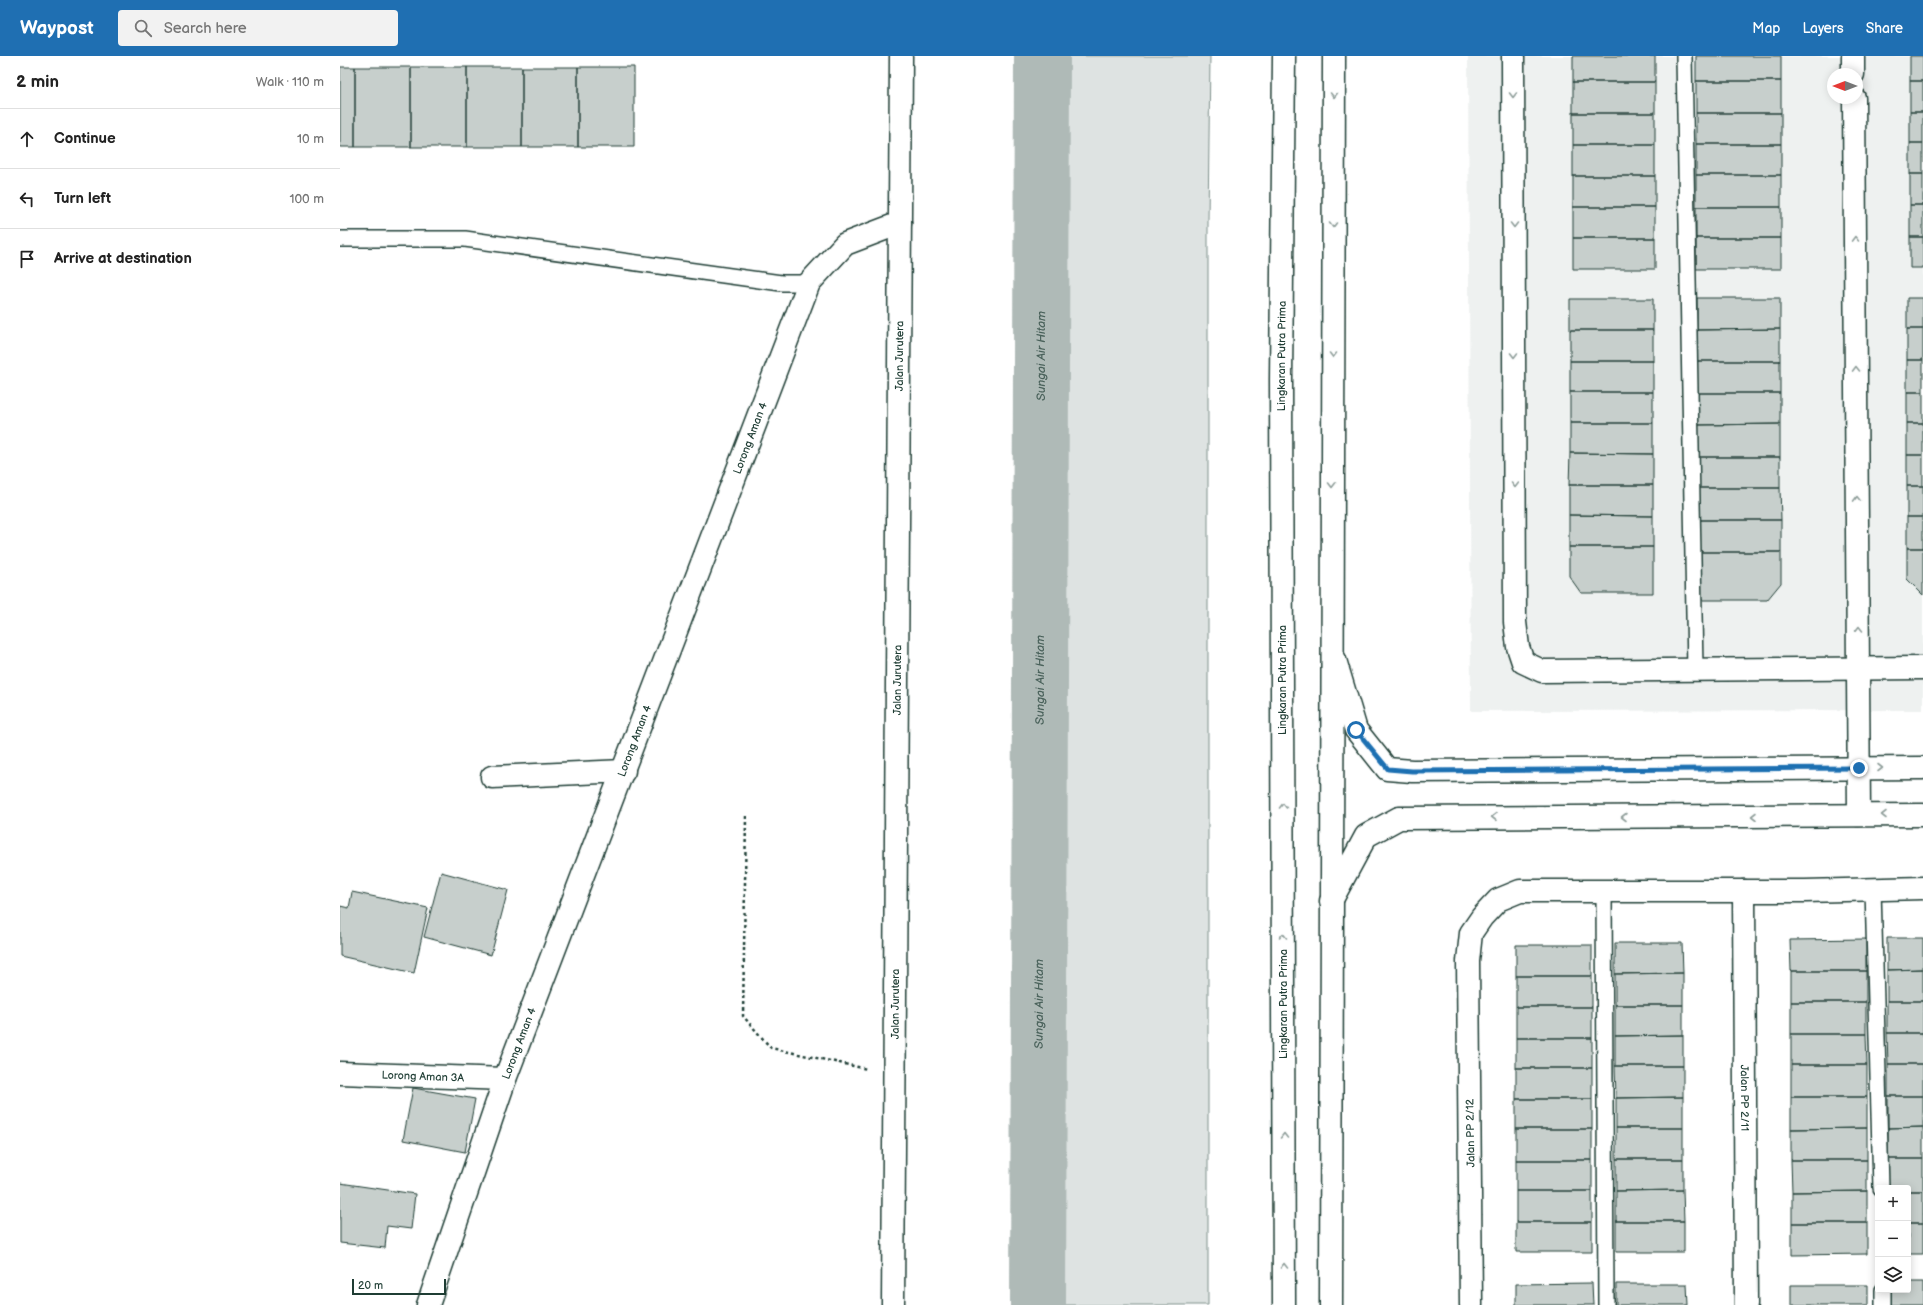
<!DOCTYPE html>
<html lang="en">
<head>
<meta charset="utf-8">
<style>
	body { margin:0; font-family:"Balsamiq Sans",sans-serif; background:#f2f2f2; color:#222 }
	.controls { position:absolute; right:12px; bottom:12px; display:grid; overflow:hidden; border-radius:4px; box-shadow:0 2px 10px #0003 }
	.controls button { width:36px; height:36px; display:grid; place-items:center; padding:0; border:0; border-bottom:1px solid #e0e0e0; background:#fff; color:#222; font:20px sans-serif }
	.compass { position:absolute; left:1487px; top:12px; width:36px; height:36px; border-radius:50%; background:#fff; box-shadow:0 2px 10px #0003; rotate:270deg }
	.scale { position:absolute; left:12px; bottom:10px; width:94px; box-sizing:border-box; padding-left:4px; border:2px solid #1f3d34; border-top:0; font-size:11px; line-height:14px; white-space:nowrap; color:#1f3d34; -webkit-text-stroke:3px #fff; paint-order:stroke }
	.stop { position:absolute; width:12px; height:12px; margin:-9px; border:3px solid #1f6fb2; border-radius:50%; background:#fff }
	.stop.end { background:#1f6fb2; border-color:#fff; box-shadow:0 1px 4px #0008 }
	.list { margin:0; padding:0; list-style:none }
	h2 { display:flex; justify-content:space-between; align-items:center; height:52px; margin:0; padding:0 16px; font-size:17px }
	h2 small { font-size:13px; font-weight:400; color:#767676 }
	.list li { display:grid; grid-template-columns:26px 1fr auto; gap:12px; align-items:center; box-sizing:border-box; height:60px; padding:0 16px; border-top:1px solid #e0e0e0 }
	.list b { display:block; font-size:15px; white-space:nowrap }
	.list em { font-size:13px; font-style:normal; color:#767676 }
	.icon { flex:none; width:22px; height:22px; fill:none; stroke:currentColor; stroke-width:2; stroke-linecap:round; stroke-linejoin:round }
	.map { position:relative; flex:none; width:1583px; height:1249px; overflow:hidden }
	header { display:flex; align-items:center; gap:24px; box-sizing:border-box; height:56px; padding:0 20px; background:#1f6fb2; color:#fff }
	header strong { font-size:19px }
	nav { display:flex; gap:22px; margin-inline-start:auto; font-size:14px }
	.search { width:280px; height:36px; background:#f2f2f2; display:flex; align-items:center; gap:10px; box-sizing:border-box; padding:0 14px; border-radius:4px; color:#767676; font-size:15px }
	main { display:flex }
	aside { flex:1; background:#fff }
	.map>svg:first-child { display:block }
	.built { fill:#eef1f0; fill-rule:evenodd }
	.green { fill:#dee3e2; stroke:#7e908b }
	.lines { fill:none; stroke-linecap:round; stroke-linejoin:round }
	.river { stroke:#afbab7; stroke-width:56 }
	.building { fill:#c7cfcc; stroke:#1f3d34 }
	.lane-casing { stroke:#1f3d34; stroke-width:18 }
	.street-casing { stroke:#1f3d34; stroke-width:25 }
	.secondary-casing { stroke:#1f3d34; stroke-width:25 }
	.path { stroke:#1f3d34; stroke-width:2.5; stroke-dasharray:3 3; stroke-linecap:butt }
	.lane { stroke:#fff; stroke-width:15 }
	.street { stroke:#fff; stroke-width:22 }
	.secondary { stroke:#fff; stroke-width:22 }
	.oneway { stroke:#8f9e9a }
	.route { stroke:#1f6fb2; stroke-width:5 }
	.labels { text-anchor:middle; stroke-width:3.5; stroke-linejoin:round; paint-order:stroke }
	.street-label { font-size:11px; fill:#1f3d34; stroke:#fff }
	.water-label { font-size:12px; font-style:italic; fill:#4a625b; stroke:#fff }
</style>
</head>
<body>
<header>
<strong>Waypost</strong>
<div class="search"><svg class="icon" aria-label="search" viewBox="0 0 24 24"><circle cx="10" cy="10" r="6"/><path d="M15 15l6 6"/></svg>Search here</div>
<nav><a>Map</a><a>Layers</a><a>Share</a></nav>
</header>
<main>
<aside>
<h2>2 min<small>Walk · 110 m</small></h2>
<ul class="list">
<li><svg class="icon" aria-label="ahead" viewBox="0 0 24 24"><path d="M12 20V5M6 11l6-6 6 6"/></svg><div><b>Continue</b></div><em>10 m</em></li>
<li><svg class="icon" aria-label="left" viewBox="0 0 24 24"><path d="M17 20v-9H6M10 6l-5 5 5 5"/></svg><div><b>Turn left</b></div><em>100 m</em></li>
<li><svg class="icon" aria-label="arrive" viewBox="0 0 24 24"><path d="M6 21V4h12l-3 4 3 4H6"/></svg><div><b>Arrive at destination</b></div></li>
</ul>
</aside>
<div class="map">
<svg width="1583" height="1249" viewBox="0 0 1583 1249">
	<rect width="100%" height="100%" fill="#fff"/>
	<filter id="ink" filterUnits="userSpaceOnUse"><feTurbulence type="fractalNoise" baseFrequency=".025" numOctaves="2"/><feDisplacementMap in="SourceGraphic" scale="8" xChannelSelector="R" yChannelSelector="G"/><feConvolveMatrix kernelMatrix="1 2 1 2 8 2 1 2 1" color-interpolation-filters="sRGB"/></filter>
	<g filter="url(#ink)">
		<path class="built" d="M1128,0H1583V654L1131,655ZM1493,18H1517V42H1493Z"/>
		<path class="green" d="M681,0H870L868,165V1249H679V164Z"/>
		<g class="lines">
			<path class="river" id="s1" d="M698,1249L702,0"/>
		</g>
		<path class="building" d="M1233,0H1315V26H1233Z
			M1356,0H1441V25H1356Z
			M1570,0H1583V25H1570Z
			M0,11H15V91H0Z
			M15,11H71V91H15Z
			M71,11H127V91H71Z
			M127,11H182V91H127Z
			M182,11H238V91H182Z
			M238,11H294V91H238Z
			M1356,25H1441V57H1356Z
			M1570,25H1583V56H1570Z
			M1233,26H1315V57H1233Z
			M1570,56H1583V87H1570Z
			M1233,57H1315V89H1233Z
			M1356,57H1441V88H1356Z
			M1570,87H1583V118H1570Z
			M1356,88H1441V119H1356Z
			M1233,89H1315V120H1233Z
			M1570,118H1583V149H1570Z
			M1356,119H1441V151H1356Z
			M1233,120H1315V151H1233Z
			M1570,149H1583V181H1570Z
			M1233,151H1315V182H1233Z
			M1356,151H1441V182H1356Z
			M1570,181H1583V212H1570Z
			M1233,182H1315V213H1233Z
			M1356,182H1441V213H1356Z
			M1357,242H1440V273L1357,274Z
			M1567,242H1583V273H1567Z
			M1230,243H1313V274H1230Z
			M1440,273V305H1357V274Z
			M1567,273H1583V304H1567Z
			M1230,274H1313V305H1230Z
			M1567,304H1583V336H1567Z
			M1230,305H1313V336H1230Z
			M1357,305H1440V337H1357Z
			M1230,336H1313V367H1230Z
			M1567,336H1583V367H1567Z
			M1357,337H1440V368L1357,369Z
			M1230,367H1313V398L1230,397Z
			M1567,367H1583V399H1567Z
			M1440,368V401H1357V369Z
			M1230,397L1313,398V429H1229Z
			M1567,399H1583V430H1567Z
			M1357,401H1440V432H1357Z
			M1229,429H1313V460L1229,459Z
			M1567,430H1583V461H1567Z
			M1357,432H1440L1441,464H1357Z
			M1229,459L1313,460V491H1229Z
			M1567,461H1583V492H1567Z
			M1357,464H1441V496H1357Z
			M1229,491H1313V537H1241L1229,520Z
			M1567,492H1583V539L1567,523Z
			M1357,496H1441V527L1427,544H1357Z
			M101,816L168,834L151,899L84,881Z
			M12,836L88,852L74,917L0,900V850L9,852Z
			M1547,882H1583V913L1547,914Z
			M1526,883V915H1451L1450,884Z
			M1275,887H1342L1343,917L1275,918Z
			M1176,889H1252V920H1176Z
			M1583,913V945H1547V914Z
			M1451,915H1526V946H1451Z
			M1343,917V949H1275V918Z
			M1176,920H1252V951H1176Z
			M1547,945H1583V977H1547Z
			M1451,946H1526V978H1451Z
			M1275,949H1343V979L1275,980Z
			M1176,951H1252V982H1176Z
			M1547,977H1583V1008H1548Z
			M1451,978H1526L1527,1009H1451Z
			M1343,979V1010H1275V980Z
			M1176,982H1252V1012H1176Z
			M1548,1008H1583V1040H1548Z
			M1451,1009H1527V1041H1451Z
			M1275,1010H1343V1041L1276,1042Z
			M1176,1012H1252V1043H1176Z
			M73,1032L135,1043L125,1096L63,1084Z
			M1548,1040H1583V1071L1548,1072Z
			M1343,1041V1072H1276V1042Z
			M1451,1041H1527V1072L1451,1073Z
			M1176,1043H1252V1073H1176Z
			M1583,1071V1103H1548V1072Z
			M1276,1072H1343V1103H1276Z
			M1527,1072V1104H1451V1073Z
			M1176,1073H1252V1104H1176Z
			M1276,1103H1343V1134L1276,1135Z
			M1548,1103H1583V1135H1568V1132H1548Z
			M1176,1104H1252V1135H1176Z
			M1451,1104H1527V1135L1452,1136Z
			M0,1127L75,1138L71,1173L47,1170L45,1192L0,1187Z
			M1343,1134L1344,1165H1276V1135Z
			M1176,1135H1252V1166H1176Z
			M1527,1135V1167H1452V1136Z
			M1568,1135H1583V1167H1568Z
			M1276,1165H1344V1196H1276Z
			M1176,1166H1252V1196H1176Z
			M1452,1167H1527V1198L1452,1199Z
			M1568,1167H1583V1198H1568Z
			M1568,1226H1583V1249H1548V1234H1568Z
			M1252,1227L1253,1249H1176V1228Z
			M1276,1228H1347L1348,1249H1276Z
			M1451,1229H1528V1249H1451Z"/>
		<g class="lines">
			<defs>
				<path id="lane" d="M1344,0L1355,613
					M0,183H125L441,227H469
					M1533,833L1541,1132
					M1264,835L1266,1249
					M1543,1234V1249"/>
				<g id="street">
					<path d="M1173,0L1175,566L1178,591L1183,606L1202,615L1583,612"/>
					<path d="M1513,0V18"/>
					<path d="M1514,42L1519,759"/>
					<path d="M995,604L1016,674L1047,713L1072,715L1583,712"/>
					<path d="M152,721L284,715"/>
					<path id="s2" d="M1404,835L1406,1249"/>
					<path d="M991,845L1026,780L1059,762L1583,759"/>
					<path id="s3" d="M0,1017L165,1023"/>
					<path id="s4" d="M88,1249L165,1023L469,227L505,188L560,167"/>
					<path id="s5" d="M553,1249L561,0"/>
					<path d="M1131,1249L1128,905L1131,877L1142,861L1158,844L1180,835H1465L1583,832"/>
				</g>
				<g id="secondary">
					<path id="s6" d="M944,1249L941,324L944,0"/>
					<path d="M991,1249L994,0"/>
				</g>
			</defs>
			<use href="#lane" class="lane-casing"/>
			<use href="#street" class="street-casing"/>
			<use href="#secondary" class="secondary-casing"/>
			<path class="path" d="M406,760L403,960L431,992L527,1013"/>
			<use href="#lane" class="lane"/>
			<use href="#street" class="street"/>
			<use href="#secondary" class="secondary"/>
		</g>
		<defs><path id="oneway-chevron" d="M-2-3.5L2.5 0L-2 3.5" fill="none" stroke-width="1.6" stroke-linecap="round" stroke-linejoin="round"/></defs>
		<g class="oneway">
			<use href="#oneway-chevron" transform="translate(994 39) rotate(90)"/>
			<use href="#oneway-chevron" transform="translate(1173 39) rotate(90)"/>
			<use href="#oneway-chevron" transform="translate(993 169) rotate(90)"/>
			<use href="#oneway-chevron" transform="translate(1174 169) rotate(90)"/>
			<use href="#oneway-chevron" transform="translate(1515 183) rotate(-91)"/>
			<use href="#oneway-chevron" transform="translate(993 299) rotate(90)"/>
			<use href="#oneway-chevron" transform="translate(1174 299) rotate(90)"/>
			<use href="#oneway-chevron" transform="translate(1516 313) rotate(-91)"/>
			<use href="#oneway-chevron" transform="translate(992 429) rotate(90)"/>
			<use href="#oneway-chevron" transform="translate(1175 429) rotate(90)"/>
			<use href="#oneway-chevron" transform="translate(1517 443) rotate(-91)"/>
			<use href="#oneway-chevron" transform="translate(1519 573) rotate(-91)"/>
			<use href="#oneway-chevron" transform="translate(1540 712)"/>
			<use href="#oneway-chevron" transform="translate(943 750) rotate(-90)"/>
			<use href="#oneway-chevron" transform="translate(1544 759) rotate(180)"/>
			<use href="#oneway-chevron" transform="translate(1414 760) rotate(180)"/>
			<use href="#oneway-chevron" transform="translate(1154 761) rotate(180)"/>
			<use href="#oneway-chevron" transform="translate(1284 761) rotate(180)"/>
			<use href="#oneway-chevron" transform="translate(943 880) rotate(-90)"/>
			<use href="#oneway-chevron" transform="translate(944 1080) rotate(-90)"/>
			<use href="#oneway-chevron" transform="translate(944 1210) rotate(-90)"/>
		</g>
	</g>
	<g class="lines" filter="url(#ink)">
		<path class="route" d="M1016,674L1048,713L1072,715L1519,712"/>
	</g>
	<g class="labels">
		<g class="street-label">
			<text dy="4" stroke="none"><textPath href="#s6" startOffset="949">Lingkaran Putra Prima</textPath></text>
			<text dy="4" stroke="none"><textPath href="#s5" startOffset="949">Jalan Jurutera</textPath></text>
			<text dy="4" stroke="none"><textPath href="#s4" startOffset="925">Lorong Aman 4</textPath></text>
			<text dy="4" stroke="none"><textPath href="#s5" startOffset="625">Jalan Jurutera</textPath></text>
			<text transform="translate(942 624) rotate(-90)" y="4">Lingkaran Putra Prima</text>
			<text dy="4" stroke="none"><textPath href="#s4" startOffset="601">Lorong Aman 4</textPath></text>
			<text dy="4" stroke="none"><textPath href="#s5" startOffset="301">Jalan Jurutera</textPath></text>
			<text transform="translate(943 948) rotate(-90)" y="4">Lingkaran Putra Prima</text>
			<text dy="4" stroke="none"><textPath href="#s4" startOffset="277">Lorong Aman 4</textPath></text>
			<text dy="4" stroke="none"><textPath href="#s3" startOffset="83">Lorong Aman 3A</textPath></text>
			<text dy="4" stroke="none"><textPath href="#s2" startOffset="207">Jalan PP 2/11</textPath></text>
			<text transform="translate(1130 1077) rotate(-91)" y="4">Jalan PP 2/12</text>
		</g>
		<g class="water-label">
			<text dy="4" stroke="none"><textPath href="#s1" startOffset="949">Sungai Air Hitam</textPath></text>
			<text dy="4" stroke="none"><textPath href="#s1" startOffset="625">Sungai Air Hitam</textPath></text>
			<text dy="4" stroke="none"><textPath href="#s1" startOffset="301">Sungai Air Hitam</textPath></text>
		</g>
	</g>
</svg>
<div class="controls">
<button>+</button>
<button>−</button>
<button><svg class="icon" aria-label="layers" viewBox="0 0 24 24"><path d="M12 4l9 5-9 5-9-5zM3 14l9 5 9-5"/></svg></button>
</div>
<svg class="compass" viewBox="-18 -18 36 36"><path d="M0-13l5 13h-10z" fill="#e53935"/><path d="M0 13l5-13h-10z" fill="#767676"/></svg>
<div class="scale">20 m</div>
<div class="stop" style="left:1016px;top:674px"></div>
<div class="stop end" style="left:1519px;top:712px"></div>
</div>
</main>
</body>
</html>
